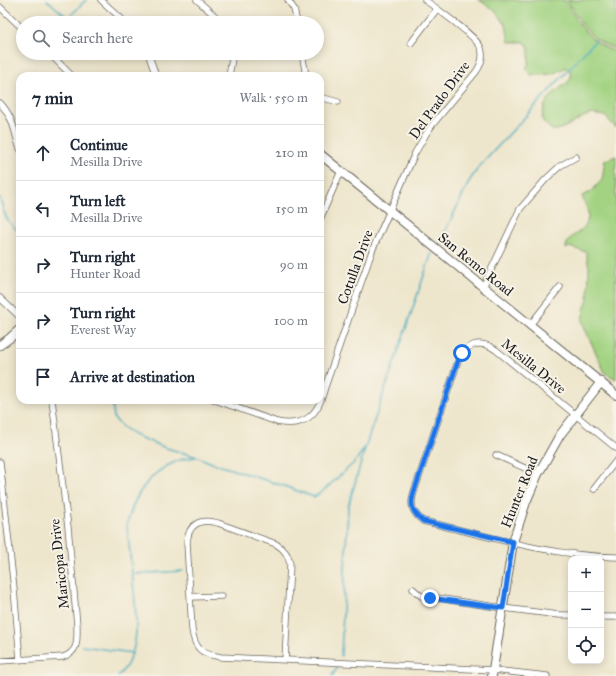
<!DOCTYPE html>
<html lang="en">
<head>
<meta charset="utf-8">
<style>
	body { margin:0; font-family:"IM FELL Great Primer",serif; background:#f2f2f3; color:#1f2937 }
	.controls { position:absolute; right:12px; bottom:12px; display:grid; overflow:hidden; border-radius:8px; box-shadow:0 2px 10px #0003 }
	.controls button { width:36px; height:36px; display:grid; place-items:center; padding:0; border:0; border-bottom:1px solid #e0e1e3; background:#fff; color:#1f2937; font:20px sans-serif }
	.stop { position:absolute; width:12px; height:12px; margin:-9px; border:3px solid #1a73e8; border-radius:50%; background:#fff }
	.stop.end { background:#1a73e8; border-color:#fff; box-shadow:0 1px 4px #0008 }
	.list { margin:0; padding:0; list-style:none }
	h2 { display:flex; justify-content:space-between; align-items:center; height:52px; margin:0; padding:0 16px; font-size:17px }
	h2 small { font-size:13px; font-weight:400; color:#747a83 }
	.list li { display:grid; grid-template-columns:26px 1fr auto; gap:12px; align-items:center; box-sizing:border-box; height:56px; padding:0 16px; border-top:1px solid #e0e1e3 }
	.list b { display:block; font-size:15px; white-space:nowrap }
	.list p { margin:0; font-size:13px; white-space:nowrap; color:#747a83 }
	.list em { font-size:13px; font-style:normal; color:#747a83 }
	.icon { flex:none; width:22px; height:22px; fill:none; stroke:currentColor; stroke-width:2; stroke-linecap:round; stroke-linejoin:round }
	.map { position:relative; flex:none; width:616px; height:676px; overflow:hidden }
	.search { position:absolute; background:#fff; box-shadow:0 2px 10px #0003; left:16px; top:16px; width:308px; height:44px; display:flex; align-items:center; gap:10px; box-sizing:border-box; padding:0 14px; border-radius:22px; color:#747a83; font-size:15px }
	.panel { position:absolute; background:#fff; box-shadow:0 2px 10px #0003; left:16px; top:72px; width:308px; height:332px; border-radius:12px }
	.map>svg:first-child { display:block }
	.green { fill:#a3d382; stroke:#60784f }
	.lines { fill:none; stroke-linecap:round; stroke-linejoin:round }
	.stream { stroke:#3faabf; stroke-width:1.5 }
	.street-casing { stroke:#66635a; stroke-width:7 }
	.secondary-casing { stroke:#66635a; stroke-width:10 }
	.street { stroke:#fff; stroke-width:5.5 }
	.secondary { stroke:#fff; stroke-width:8 }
	.route { stroke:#1a73e8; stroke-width:5 }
	.labels { text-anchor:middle; stroke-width:4; stroke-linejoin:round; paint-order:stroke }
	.street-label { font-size:14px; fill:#1c1c1c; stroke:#f7f3e8 }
</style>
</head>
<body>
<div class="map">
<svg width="616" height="676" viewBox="0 0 616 676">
	<rect width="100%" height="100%" fill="#f7f3e8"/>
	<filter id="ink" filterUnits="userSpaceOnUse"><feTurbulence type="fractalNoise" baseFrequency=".025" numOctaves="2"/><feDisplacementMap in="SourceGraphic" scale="8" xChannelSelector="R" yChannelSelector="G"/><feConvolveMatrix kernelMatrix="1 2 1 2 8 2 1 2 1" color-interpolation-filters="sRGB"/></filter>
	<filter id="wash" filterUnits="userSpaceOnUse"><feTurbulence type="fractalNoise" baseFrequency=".012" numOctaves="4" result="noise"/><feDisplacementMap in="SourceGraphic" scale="16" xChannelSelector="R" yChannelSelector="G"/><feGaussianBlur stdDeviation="0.9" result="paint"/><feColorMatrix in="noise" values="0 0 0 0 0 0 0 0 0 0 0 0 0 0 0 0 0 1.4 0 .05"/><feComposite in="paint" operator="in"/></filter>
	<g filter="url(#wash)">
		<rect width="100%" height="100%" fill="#eee6cc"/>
		<path class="green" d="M479,0H565C578,24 589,42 616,52V128L605,116L591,114L583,117L570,125L557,130H552L544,123L542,119L544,107L547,101L553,94L569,81L571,77L570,70L565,68L551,74L531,75L526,70L529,62V48L525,42H509L506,25L494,10Z
			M567,0H616V49C589,40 581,23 567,0Z
			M616,156V379L605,373L585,329L582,321L584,310L588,300L589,268L586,252L569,247L566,249C565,233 588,235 588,215C588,209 584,202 582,196L591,192L602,180L605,160Z"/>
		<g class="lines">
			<path class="stream" d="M47,0L68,18
				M63,23L86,0
				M0,198C4,213 6,223 20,232
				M440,242L470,180L479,167L596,40
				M112,400L114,418L121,426L134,435L166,448L198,457L212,463L284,486L314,497L323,491L355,462L366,446
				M133,574L183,571
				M82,646L132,653
				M341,656L348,507L366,445L432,252
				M118,676C143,652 136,613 133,582C131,563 129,545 127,526C133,496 148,473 177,461C183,458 190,458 196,457
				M332,676L337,668"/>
		</g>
	</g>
	<g filter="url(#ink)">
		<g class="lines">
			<defs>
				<path id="street" d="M101,0L126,23
					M197,0L223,23
					M288,0L294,9L297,23
					M0,7L23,29
					M411,43L437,9
					M49,53L72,76
					M148,53L156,76
					M302,53L306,76
					M229,76L233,53
					M320,97L338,102
					M0,103C14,118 14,131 20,149
					M320,219L341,171
					M483,287L520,209L546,179L560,166L576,157
					M0,298L20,317
					M530,325L560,287
					M215,400L277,422C292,425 308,423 317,408C321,402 323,394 325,387L372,251L415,153L426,134L433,124L476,72C481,65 484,57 481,48C476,36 437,9 425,0
					M616,448L496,350C480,339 465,344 458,361L417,483C414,492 408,505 416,514C418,517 421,519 423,521C487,536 551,556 616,557
					M496,455L538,474
					M0,462L14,589L20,660
					M594,489L616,461
					M413,589L421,596L430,597L503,608L559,615H571
					M191,597L222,596
					M601,617H616
					M285,660L290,564C288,554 284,549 276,544L218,523C200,518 188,524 187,543L192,630C195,650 202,654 221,657L493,670L547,676
					M0,661L63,657C79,652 77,640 77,625L68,527L52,400"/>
				<path id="secondary" d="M320,154L616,395
					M0,345L10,338L20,329
					M492,676L513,542L526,502L538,474L560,435L601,382"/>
			</defs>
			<use href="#street" class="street-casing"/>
			<use href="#secondary" class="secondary-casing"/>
			<use href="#street" class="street"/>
			<use href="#secondary" class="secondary"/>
		</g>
	</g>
	<g class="lines" filter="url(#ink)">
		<path class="route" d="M430,598L503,608L513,542L423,521C421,519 418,517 416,514C408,505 414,492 417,483L458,361L462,353"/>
	</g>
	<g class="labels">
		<g class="street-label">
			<text transform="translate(439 100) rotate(-54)" y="5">Del Prado Drive</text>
			<text transform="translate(476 264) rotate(39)" y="5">San Remo Road</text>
			<text transform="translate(355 267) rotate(-70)" y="5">Cotulla Drive</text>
			<text transform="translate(534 366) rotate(39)" y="5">Mesilla Drive</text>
			<text transform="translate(519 492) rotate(-68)" y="5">Hunter Road</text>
			<text transform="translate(59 564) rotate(-96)" y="5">Maricopa Drive</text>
		</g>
	</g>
</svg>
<div class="controls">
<button>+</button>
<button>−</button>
<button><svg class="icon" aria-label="locate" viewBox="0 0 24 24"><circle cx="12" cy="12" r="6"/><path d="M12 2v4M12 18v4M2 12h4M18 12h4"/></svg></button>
</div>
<div class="stop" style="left:462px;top:353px"></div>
<div class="stop end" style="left:430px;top:598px"></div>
<div class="search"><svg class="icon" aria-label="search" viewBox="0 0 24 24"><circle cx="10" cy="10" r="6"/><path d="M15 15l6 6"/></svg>Search here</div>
<section class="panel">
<h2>7 min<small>Walk · 550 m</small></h2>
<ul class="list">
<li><svg class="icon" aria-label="ahead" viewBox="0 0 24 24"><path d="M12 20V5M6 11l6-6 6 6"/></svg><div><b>Continue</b><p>Mesilla Drive</p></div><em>210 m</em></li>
<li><svg class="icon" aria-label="left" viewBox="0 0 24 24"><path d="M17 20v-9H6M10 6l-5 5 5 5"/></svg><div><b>Turn left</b><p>Mesilla Drive</p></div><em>150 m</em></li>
<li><svg class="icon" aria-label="right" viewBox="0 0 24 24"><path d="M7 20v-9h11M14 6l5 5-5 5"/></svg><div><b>Turn right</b><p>Hunter Road</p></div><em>90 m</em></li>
<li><svg class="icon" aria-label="right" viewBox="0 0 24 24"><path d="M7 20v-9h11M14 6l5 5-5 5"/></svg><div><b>Turn right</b><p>Everest Way</p></div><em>100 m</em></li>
<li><svg class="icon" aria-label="arrive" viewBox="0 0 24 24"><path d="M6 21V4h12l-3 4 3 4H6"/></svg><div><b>Arrive at destination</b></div></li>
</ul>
</section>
</div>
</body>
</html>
